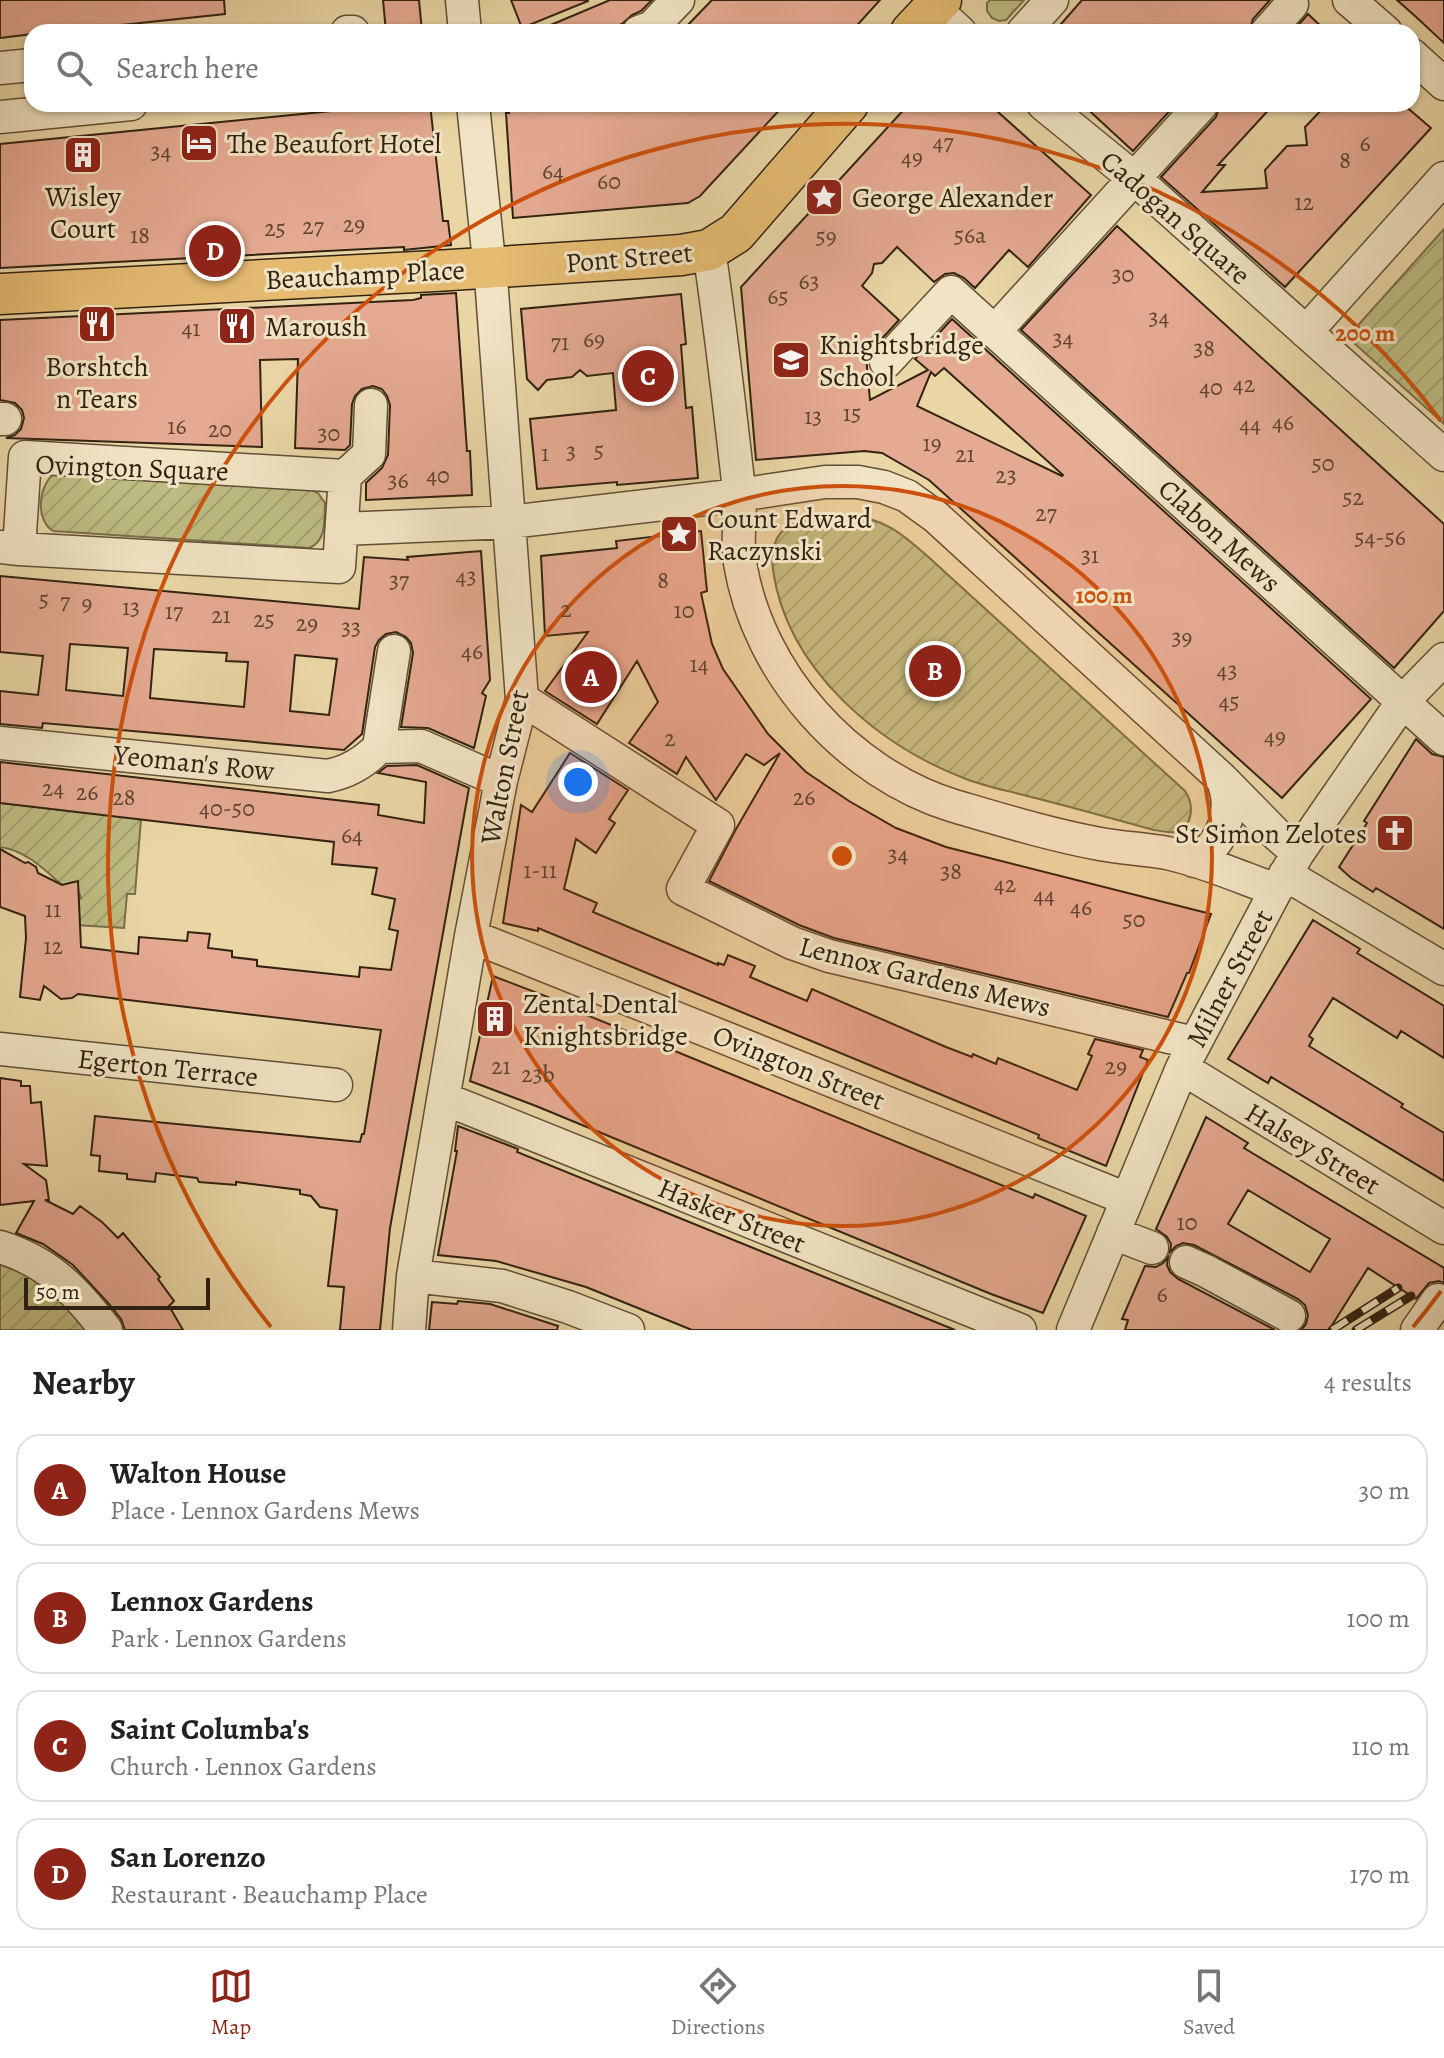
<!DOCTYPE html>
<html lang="en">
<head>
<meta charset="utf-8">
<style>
	body { margin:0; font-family:Alegreya,serif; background:#f2f2f2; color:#222 }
	.scale { position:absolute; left:24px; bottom:20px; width:186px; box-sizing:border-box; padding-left:8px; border:4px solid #322211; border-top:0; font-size:22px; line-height:28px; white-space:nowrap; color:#322211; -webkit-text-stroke:6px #f1e4c4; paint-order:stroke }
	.you { position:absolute; left:578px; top:782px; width:28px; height:28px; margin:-20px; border:6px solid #fff; border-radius:50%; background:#1a73e8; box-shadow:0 0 0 12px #1a73e833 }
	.badge { display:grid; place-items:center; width:52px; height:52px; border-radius:50%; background:#8f2418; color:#fff; font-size:26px; font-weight:700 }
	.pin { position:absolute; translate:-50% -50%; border:4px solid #fff; box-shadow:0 2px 8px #0006 }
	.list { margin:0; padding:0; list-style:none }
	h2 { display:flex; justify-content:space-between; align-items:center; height:104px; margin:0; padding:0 32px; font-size:34px }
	h2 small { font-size:26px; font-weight:400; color:#767676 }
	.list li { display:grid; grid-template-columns:52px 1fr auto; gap:24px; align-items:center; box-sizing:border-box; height:112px; margin:0 16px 16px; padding:0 16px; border:2px solid #e0e0e0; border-radius:24px }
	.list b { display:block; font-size:30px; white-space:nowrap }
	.list p { margin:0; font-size:26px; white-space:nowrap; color:#767676 }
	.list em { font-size:26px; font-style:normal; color:#767676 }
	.icon { flex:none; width:44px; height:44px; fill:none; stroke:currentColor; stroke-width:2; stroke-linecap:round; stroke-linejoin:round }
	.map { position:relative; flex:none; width:1444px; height:1330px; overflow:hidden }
	.search { position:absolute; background:#fff; box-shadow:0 2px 6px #0004; left:24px; right:24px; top:24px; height:88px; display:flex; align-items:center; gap:20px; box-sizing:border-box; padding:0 28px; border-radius:24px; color:#767676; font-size:30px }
	.sheet { height:616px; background:#fff }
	nav { display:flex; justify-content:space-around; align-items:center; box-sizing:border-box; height:112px; border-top:2px solid #e0e0e0; background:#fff; font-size:22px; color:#767676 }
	nav a { display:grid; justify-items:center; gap:4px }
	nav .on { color:#8f2418 }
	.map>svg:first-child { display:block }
	.grass { fill:url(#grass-tufts); stroke:#786f4a; stroke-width:2 }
	.garden { fill:url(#garden-furrows); stroke:#786f4a; stroke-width:2 }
	.building { fill:#e5aa92; stroke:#322211; stroke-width:2; fill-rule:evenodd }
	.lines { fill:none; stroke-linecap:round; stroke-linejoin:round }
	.minor-casing { stroke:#604f36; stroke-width:35 }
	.major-casing { stroke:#322211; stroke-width:43 }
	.minor { stroke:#f1e4c4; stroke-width:32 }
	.major { stroke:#e5bb72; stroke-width:40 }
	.rail-casing { stroke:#322211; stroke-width:9 }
	.rail { stroke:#f1e4c4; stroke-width:6; stroke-dasharray:18; stroke-linecap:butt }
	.ring { fill:none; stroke:#cd510d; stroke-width:4 }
	.labels { text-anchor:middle; stroke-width:6; stroke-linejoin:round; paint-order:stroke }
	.number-label { font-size:24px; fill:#5f4431 }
	.poi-label { font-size:28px; fill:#322211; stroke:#f1e4c4; text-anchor:start }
	.street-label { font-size:28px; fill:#322211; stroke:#f1e4c4 }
	.centre { fill:#cd510d; stroke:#f1e4c4; stroke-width:4 }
	.ring-label { font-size:24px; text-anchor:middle; font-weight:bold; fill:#cd510d; stroke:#f1e4c4; stroke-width:6; stroke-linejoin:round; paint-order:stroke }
</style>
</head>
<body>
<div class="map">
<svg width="1444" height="1330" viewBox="0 0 1444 1330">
	<defs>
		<pattern id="grass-tufts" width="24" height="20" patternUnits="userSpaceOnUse" patternTransform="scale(2)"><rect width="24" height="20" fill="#bdbc82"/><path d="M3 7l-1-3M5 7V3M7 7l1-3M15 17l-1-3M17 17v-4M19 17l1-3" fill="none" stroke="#a3a16f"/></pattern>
		<pattern id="garden-furrows" width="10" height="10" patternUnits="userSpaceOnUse" patternTransform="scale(2)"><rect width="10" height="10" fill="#bdbc82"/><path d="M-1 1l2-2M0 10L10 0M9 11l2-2" fill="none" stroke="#a3a16f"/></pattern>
	</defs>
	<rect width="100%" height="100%" fill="#ead6a5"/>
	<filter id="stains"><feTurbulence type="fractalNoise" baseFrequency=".0025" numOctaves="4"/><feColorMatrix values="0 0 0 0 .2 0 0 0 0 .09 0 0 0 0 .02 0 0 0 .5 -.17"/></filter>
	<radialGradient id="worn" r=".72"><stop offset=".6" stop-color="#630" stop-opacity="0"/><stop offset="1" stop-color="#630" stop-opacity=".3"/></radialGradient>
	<path class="grass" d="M990,0H1024L1006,20L999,21L992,18L987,11V3Z"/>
	<path class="garden" d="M1444,229V424L1353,342L1350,337L1352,332Z
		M55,473L311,490L318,493L325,503C324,520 327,541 309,548L53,531C35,520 38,485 55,473Z
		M841,515C885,516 904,535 935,563L1185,791C1194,804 1194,827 1175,832C1168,833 1161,831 1154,830C1113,819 1072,807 1031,797C1009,791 987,787 966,779C877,745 787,669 773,570C767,519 804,519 841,515Z
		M0,803L141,819L135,894H127L124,928L75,925L71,901L81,898L75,882L62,885C44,869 25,850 0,847Z
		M0,1264C40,1277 62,1299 89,1330H0Z"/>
	<path class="building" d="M0,0H224L225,14L55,32H32V34L0,38Z
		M383,0H419L422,32H386Z
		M511,0H588V1L522,28Z
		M610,0H652L641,11L632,15L622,24L602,32H534Z
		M712,0H880L851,32H681Z
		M1082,0H1270L1253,19L1249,32H1054Z
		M1397,0H1444V43L1415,16Z
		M1308,14L1327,32H1292Z
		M402,104H430L443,221H448L451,245L404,250V247L0,268V144Z
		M507,104H785L700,196L688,203L513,218L506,113H509Z
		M909,104H989L1091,195L1028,267L1009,250L975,288L964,278L954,273L945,274L934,282L897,247L882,263L874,264L872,273L862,286L899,320L866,356L870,400L928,370L915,359L952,319L1371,699L1282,798L929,480L882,453L864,451L756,460L741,287ZM944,368L1063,475L1062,476L917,406L931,372L935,376Z
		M1082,104H1176L1133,151Z
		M1220,104H1274L1218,165H1225L1202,192L1267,188L1265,170L1287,146L1307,145L1305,127L1327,104H1403L1431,128L1285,287L1161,177L1216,117Z
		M1117,226L1444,524V611L1394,668L1021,330Z
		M456,293L467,451H470L472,495L366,500V483L382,468L388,455L390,405L387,396L382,389L373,386L362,389L355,396L352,404L350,445L345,450L295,448L298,359L260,360L262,447L6,438L15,435L21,429L24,418L22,410L15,403L0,400V320L413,300L421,298V295Z
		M681,294L686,344L681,345L686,408L692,407L698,478L617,485V482L537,489L530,419L616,410L613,373L587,376L580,370L572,377L547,380L538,390L527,379L521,309Z
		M701,531L707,591L701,593L712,644L723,669L768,734L806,772L849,801L896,828L946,847L1211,914L1189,973H1187L1168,1017L834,938L799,925L709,881L736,829L780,753L764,765L746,754L716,800L686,757L677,774L629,743L658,702L637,661L597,724L545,691L588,632L545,636L541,556L617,548L616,541Z
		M481,551L490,680L482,693L486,696L474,748L428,728L401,727L413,653L411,643L406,637L396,632L386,634L379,640L375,647L362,734L344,750L43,723L42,728L0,724V691L38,695L43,656L0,652V576L359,609L364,557L408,560L407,557ZM70,644L128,648L123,696L66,690ZM154,649L227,653L226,661L248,662L244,707L150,698ZM295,655L337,659L329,715L290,711Z
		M1416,739L1432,754L1444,757V929L1376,888L1373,892L1351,878L1339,867L1367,823L1364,821Z
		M570,753L628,790L609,819L615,823L596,853L576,839L564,889L597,903L593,912L718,965V963L724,965L728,955L755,966L750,977L807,1001L812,989L946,1047L972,1057L973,1054L996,1064L998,1058L1077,1090L1092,1056L1088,1054L1095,1039L1143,1050L1140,1057L1148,1060L1106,1166L1038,1138L1039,1135L538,928V931L503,923L521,805L532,812Z
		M0,762L379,805L378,815L424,823L426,782L378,773L387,766L417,765L469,788L390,1228L380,1330H340L344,1287L328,1286L337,1210L320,1207L311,1196L300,1194V1190L236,1182V1185L199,1182L197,1178L156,1173L155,1182L127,1179V1174L99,1171L100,1156L91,1155L95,1116L360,1142L362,1134H364L381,1030L78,994L72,998L61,999L44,986L40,1000L20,997L26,938L25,916L0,907V849L25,863L28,862L36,867L38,873L62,885L78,881L81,947L138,954L139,937L187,941L188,932L210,934L208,948L232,951V957L257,960V966L359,977L360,967L391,970L398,931L389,929L395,899L372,894L377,868L332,864L334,842L0,803Z
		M1313,920L1360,949L1357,953L1444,1006V1058L1401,1031L1397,1038L1333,998L1309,1036L1313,1039L1309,1046L1403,1104L1401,1107L1444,1133V1181L1271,1077L1268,1083L1228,1059Z
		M493,976L548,997L547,999L631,1033L1033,1198L1035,1194L1086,1216L1043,1313L991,1294L536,1106L470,1081Z
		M0,1078L21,1081V1086H30L31,1103L41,1102L47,1166L24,1164L46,1180L49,1200H45L73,1214L80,1206L102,1222L118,1238L123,1233L160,1277L158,1279L174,1301L169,1306L183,1330H125L121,1319L109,1304L73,1265L43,1244L16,1233L34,1201L0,1205Z
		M1206,1117L1248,1143L1244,1148L1444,1268V1283L1439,1281L1429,1283L1416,1299L1368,1268L1329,1330H1301L1306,1324L1308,1315L1305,1305L1298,1299L1194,1245L1183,1243L1176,1246L1170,1252L1171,1244L1167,1237L1156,1229ZM1248,1190L1330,1239L1310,1272L1228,1224Z
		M458,1126L518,1149L517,1152L955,1330H692L586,1287L496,1261L438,1255L457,1151H455Z
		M1168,1257L1167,1265L1170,1272L1178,1279L1275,1330H1125L1128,1320L1122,1319L1145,1266L1156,1267L1163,1263Z
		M458,1301L490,1304L558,1326L557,1330H429L432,1302L457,1304Z"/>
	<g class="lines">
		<defs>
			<path id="minor" d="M462,0L465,32
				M1349,0L1386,32
				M934,8L960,32
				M347,32H353
				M639,32L652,27L678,0
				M1023,32L1052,0
				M1267,32L1292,4
				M1412,55L1444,84
				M0,68L32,65
				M1043,104L1135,179L1444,455
				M0,117L131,104
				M709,250C721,330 730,410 739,490C742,514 736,539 740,563C758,673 847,773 954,806C1002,820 1051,835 1100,844C1122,848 1145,849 1167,853C1204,861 1240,877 1276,890
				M995,331L1202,104
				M1306,332L1444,178
				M886,362L951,292L1444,739
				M0,419H5
				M345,476L369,454L371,405
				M342,529L510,522L739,495L825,482H858L884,487L907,496L936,517L1222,779L1276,834L1298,853
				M0,547L19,549L339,567L345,476L25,457L19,549
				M522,699L718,825L683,889L792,943L829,956L1194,1043
				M0,743L328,776C348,772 365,762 379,747
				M379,747L421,746L501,781
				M379,747L394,651
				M1194,861C1223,845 1236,810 1222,779
				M1285,874L1444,969
				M471,936L1127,1199
				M0,1049L336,1085
				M1182,1068L1444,1228
				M445,1099L1020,1330
				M1113,1233L1152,1248
				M0,1247C49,1262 75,1290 106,1330
				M1186,1262L1206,1271L1289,1316
				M413,1276L502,1286L568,1307L628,1330
				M409,1330L413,1276L471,936L501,781L522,699L492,291L473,104
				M1073,1330L1182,1068L1276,890L1298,853L1403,701L1444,659
				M1417,1330L1438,1300"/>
			<path id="major" d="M911,32L941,0
				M0,294L435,271L640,258L681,255L709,250L736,233L848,104"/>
		</defs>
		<use href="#minor" class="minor-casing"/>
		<use href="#major" class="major-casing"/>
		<use href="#minor" class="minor"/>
		<use href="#major" class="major"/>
		<defs>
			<path id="rail" d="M1332,1330L1398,1288
				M1356,1330L1411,1296"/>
		</defs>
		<use href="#rail" class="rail-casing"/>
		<use href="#rail" class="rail"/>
	</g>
	<circle cx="842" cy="856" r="370" fill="#cd510d" fill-opacity=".12"/>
	<g class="ring">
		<circle cx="842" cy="856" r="370"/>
		<path d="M1441 1291A740 740 0 0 1 1413 1327M271 1327A740 740 0 1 1 1441 421"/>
	</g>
	<defs>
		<symbol id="hotel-square" viewBox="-11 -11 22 22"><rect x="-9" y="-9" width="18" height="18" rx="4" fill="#8f2418" stroke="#f1e4c4"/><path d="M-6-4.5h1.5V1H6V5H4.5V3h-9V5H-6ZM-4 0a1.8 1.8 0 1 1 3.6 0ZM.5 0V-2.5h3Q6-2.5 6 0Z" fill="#fff"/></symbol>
		<symbol id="building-square" viewBox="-11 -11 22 22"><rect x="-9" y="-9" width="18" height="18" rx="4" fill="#8f2418" stroke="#f1e4c4"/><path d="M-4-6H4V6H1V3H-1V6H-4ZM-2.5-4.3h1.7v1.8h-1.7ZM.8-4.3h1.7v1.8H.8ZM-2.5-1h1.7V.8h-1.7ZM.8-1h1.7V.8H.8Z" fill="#fff"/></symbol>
		<symbol id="sight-square" viewBox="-11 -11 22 22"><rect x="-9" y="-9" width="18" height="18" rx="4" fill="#8f2418" stroke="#f1e4c4"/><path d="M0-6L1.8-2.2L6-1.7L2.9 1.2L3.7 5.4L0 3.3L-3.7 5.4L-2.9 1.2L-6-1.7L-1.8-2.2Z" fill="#fff"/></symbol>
		<symbol id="restaurant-square" viewBox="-11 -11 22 22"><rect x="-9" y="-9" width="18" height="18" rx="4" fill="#8f2418" stroke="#f1e4c4"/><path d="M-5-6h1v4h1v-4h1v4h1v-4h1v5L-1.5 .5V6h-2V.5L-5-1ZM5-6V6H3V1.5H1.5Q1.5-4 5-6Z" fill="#fff"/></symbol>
		<symbol id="school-square" viewBox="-11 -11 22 22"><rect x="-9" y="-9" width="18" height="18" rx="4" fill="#8f2418" stroke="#f1e4c4"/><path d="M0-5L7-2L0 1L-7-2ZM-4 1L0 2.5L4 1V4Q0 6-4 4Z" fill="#fff"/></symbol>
		<symbol id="church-square" viewBox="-11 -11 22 22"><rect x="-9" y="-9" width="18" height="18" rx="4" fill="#8f2418" stroke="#f1e4c4"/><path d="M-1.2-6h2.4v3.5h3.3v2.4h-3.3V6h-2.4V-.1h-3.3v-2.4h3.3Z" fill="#fff"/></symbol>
	</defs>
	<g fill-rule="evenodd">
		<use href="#hotel-square" x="177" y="121" width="44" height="44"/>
		<use href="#building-square" x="61" y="133" width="44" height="44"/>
		<use href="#sight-square" x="802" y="175" width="44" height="44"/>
		<use href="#restaurant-square" x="75" y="302" width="44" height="44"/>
		<use href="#restaurant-square" x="215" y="304" width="44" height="44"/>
		<use href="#school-square" x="769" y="338" width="44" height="44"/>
		<use href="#sight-square" x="657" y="512" width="44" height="44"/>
		<use href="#church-square" x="1373" y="811" width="44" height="44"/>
		<use href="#building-square" x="473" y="997" width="44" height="44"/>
	</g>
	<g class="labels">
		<g class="number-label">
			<text x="943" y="150">47</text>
			<text x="1365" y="151">6</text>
			<text x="161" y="159">34</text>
			<text x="912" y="165">49</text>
			<text x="1345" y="168">8</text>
			<text x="553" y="179">64</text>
			<text x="609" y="189">60</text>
			<text x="1304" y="210">12</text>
			<text x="354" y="232">29</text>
			<text x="313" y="234">27</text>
			<text x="275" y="236">25</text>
			<text x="140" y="243">18</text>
			<text x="970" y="243">56a</text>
			<text x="826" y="244">59</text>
			<text x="1123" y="282">30</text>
			<text x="809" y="289">63</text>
			<text x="778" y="304">65</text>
			<text x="1159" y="325">34</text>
			<text x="191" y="336">41</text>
			<text x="1063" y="346">34</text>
			<text x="594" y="347">69</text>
			<text x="560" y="350">71</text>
			<text x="1204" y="356">38</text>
			<text x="1244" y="392">42</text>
			<text x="1211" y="395">40</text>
			<text x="852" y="421">15</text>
			<text x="813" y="424">13</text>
			<text x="1283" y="430">46</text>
			<text x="1250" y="432">44</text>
			<text x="177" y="434">16</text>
			<text x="220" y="437">20</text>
			<text x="329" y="441">30</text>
			<text x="932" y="451">19</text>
			<text x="599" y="458">5</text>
			<text x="571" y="459">3</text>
			<text x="545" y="461">1</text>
			<text x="965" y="462">21</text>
			<text x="1323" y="471">50</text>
			<text x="438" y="483">40</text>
			<text x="1006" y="483">23</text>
			<text x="398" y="488">36</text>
			<text x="1353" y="505">52</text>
			<text x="1046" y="521">27</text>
			<text x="1380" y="545">54-56</text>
			<text x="1090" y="563">31</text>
			<text x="466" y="584">43</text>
			<text x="399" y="588">37</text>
			<text x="663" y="588">8</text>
			<text x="44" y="607">5</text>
			<text x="65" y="609">7</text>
			<text x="87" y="611">9</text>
			<text x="131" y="615">13</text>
			<text x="566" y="617">2</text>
			<text x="684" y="618">10</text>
			<text x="174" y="619">17</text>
			<text x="221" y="623">21</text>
			<text x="264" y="627">25</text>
			<text x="307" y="631">29</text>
			<text x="351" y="635">33</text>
			<text x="1182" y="645">39</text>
			<text x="472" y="659">46</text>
			<text x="699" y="672">14</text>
			<text x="1227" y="678">43</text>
			<text x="1229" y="709">45</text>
			<text x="1275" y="744">49</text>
			<text x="670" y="746">2</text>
			<text x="53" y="796">24</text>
			<text x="87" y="800">26</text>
			<text x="124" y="805">28</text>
			<text x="804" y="805">26</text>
			<text x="227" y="816">40-50</text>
			<text x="352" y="843">64</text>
			<text x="898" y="862">34</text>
			<text x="540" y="878">1-11</text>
			<text x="951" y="879">38</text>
			<text x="1005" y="892">42</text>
			<text x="1044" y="903">44</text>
			<text x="1081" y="915">46</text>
			<text x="53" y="917">11</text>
			<text x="1134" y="927">50</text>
			<text x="53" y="954">12</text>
			<text x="501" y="1074">21</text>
			<text x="1116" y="1074">29</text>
			<text x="538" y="1082">23b</text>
			<text x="1187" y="1230">10</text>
			<text x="1162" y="1302">6</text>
		</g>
		<g class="poi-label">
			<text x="227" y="153">The Beaufort Hotel</text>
			<text x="83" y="206" text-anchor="middle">Wisley<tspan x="83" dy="32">Court</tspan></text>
			<text x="852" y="207">George Alexander</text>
			<text x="265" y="336">Maroush</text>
			<text x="819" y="354">Knightsbridge<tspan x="819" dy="32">School</tspan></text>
			<text x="97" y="376" text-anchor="middle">Borshtch<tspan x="97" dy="32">n Tears</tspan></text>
			<text x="707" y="528">Count Edward<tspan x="707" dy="32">Raczynski</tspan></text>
			<text x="1367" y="843" text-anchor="end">St Simon Zelotes</text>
			<text x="523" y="1013">Zental Dental<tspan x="523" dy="32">Knightsbridge</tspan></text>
		</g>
		<g class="street-label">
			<text transform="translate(1176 217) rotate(41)" y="10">Cadogan Square</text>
			<text transform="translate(629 257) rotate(-5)" y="10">Pont Street</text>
			<text transform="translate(365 274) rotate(-3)" y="10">Beauchamp Place</text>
			<text transform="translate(132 467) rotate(2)" y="10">Ovington Square</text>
			<text transform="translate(1220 535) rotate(42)" y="10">Clabon Mews</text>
			<text transform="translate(194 762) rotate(6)" y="10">Yeoman's Row</text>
			<text transform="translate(504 767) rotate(-79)" y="10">Walton Street</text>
			<text transform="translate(925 976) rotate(14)" y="10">Lennox Gardens Mews</text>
			<text transform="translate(1229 978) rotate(-62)" y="10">Milner Street</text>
			<text transform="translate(168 1067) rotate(6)" y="10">Egerton Terrace</text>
			<text transform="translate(799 1067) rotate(22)" y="10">Ovington Street</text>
			<text transform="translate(1313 1148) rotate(31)" y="10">Halsey Street</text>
			<text transform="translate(732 1215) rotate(22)" y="10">Hasker Street</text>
		</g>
	</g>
	<circle cx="842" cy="856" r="12" class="centre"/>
	<g class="ring-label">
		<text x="1365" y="341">200 m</text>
		<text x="1104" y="603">100 m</text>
	</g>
	<rect width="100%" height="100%" filter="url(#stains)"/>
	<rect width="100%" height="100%" fill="url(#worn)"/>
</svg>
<div class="scale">50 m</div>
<div class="you"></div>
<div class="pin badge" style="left:591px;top:677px">A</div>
<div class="pin badge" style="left:935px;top:671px">B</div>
<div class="pin badge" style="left:648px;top:376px">C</div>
<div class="pin badge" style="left:215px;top:251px">D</div>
<div class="search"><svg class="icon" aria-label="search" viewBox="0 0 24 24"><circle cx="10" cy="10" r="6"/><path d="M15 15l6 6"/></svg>Search here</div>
</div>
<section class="sheet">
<h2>Nearby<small>4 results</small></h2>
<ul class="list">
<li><span class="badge">A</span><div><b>Walton House</b><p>Place · Lennox Gardens Mews</p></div><em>30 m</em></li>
<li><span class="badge">B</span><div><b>Lennox Gardens</b><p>Park · Lennox Gardens</p></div><em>100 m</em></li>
<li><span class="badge">C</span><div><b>Saint Columba's</b><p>Church · Lennox Gardens</p></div><em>110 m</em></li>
<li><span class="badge">D</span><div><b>San Lorenzo</b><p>Restaurant · Beauchamp Place</p></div><em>170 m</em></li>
</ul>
</section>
<nav>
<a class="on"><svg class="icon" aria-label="map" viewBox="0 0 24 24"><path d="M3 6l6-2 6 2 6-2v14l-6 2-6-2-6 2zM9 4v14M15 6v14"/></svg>Map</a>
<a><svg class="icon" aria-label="directions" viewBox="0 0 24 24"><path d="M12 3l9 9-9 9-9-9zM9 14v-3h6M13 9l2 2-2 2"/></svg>Directions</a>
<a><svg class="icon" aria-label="saved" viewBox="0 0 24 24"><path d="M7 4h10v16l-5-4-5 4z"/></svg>Saved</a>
</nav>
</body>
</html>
